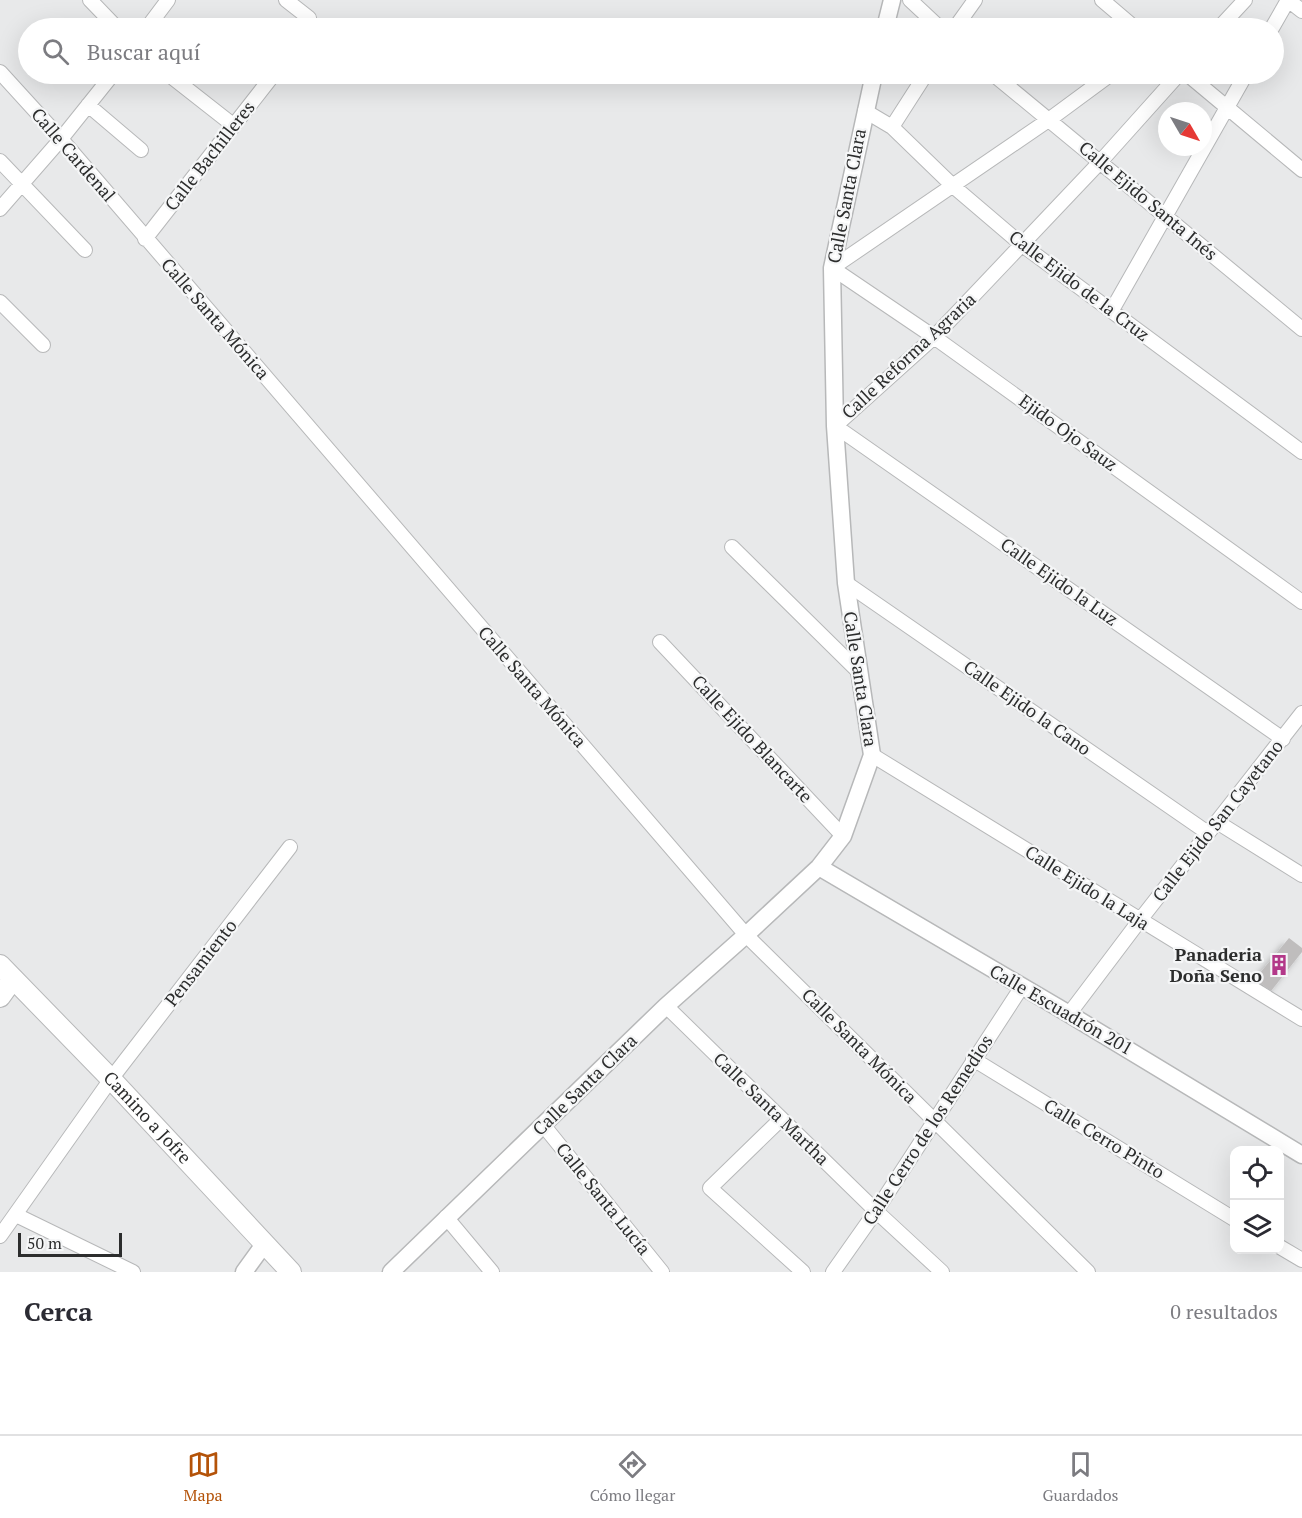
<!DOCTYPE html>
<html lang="es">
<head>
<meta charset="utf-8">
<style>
	body { margin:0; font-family:"PT Serif",serif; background:#f2f2f3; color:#2b2b33 }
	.controls { position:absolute; right:18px; bottom:18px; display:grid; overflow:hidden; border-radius:12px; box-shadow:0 6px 24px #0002 }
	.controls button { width:54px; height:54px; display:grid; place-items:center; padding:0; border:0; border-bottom:2px solid #e1e1e2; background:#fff; color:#2b2b33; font:30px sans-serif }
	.compass { position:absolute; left:1158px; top:102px; width:54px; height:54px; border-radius:50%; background:#fff; box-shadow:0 6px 24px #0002; rotate:129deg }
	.scale { position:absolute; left:18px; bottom:15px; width:104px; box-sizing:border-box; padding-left:6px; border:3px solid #2c2d2d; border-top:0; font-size:16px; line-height:21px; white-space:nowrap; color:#2c2d2d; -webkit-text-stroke:4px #f5f6f7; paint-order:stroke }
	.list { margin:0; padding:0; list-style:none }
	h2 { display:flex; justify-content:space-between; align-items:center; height:78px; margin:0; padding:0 24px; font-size:26px }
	h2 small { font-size:20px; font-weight:400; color:#7c7c81 }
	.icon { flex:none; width:33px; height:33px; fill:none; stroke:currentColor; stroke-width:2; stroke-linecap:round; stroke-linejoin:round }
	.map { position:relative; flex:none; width:1302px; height:1272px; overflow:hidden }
	.search { position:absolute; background:#fff; box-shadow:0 6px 24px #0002; left:18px; right:18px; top:18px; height:66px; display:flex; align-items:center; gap:15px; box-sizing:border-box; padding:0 21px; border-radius:33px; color:#7c7c81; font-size:22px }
	.sheet { height:162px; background:#fff }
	nav { display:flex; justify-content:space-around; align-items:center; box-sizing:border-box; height:84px; border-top:2px solid #e1e1e2; background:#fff; font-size:16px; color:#7c7c81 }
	nav a { display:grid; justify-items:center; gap:3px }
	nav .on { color:#b45309 }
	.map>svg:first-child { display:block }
	.building { fill:#bfbdbd; filter:url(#shadow) }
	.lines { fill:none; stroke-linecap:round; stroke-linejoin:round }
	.minor-casing { stroke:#b7b8b9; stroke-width:16 }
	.tertiary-casing { stroke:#b7b8b9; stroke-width:19 }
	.secondary-casing { stroke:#b7b8b9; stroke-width:22 }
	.minor { stroke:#fff; stroke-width:14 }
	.tertiary { stroke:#fff; stroke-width:16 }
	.secondary { stroke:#fff; stroke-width:20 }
	.labels { text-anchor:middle; stroke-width:4.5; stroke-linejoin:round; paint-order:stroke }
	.street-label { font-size:18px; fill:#2c2d2d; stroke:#f5f6f7 }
	.poi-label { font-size:18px; font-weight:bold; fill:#2c2d2d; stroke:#f5f6f7; text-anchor:end }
</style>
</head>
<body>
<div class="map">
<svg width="1302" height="1272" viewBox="0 0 1302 1272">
	<defs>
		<filter id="shadow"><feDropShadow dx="-5.5" dy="5.5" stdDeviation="3" flood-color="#0004"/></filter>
	</defs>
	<rect width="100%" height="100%" fill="#e8e9ea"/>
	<path class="building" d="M1289,938L1302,948V952L1271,991L1255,979Z"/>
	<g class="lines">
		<defs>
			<path id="minor" d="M90,0L117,28
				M286,0L309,18L306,28
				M910,0L940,28
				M1102,0L1135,28
				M1288,0L1302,11
				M147,28L168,0
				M955,28L975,0
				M1219,28L1245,0
				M1272,28L1288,0
				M0,72L61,139L746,935L1088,1272
				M168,74L233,125
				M993,74L1302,329
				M1111,74L1050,119L832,268L934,337L1302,602
				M1179,74L1101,161L934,337L835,426L1283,739
				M1187,74L1302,170
				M88,105L141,150
				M865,111L892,127L953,186L1021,244L1302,452
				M892,127L926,74
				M0,161L85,250
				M0,209L61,139L113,74
				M145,239L274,74
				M0,302L43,345
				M1112,310L1246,74
				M732,547L859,672
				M846,583L1208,833
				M660,642L843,836
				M872,755L1302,1019
				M1217,822L1302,875
				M666,1006L876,1211L942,1272
				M1069,1014L1140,920L1302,713
				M973,1059L1234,1219
				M781,1119L710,1188L803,1272
				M544,1126L662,1272
				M16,1215L133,1272
				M446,1217L492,1272
				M0,1236L111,1079L290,847
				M1280,1247L1302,1260
				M833,1272L876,1211L1021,988"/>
			<path id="tertiary" d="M885,28L892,0
				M819,867L1069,1014L1302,1155
				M244,1272L265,1243
				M391,1272L666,1006L746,935L819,867L843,836L872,755L846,583L835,426L832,268L874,74"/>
			<g id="secondary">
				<path id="s1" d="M0,965L111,1079L291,1272"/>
				<path d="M0,997L13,979"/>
			</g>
		</defs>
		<use href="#minor" class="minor-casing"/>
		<use href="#tertiary" class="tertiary-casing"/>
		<use href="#secondary" class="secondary-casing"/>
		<use href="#minor" class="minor"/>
		<use href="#tertiary" class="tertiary"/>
		<use href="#secondary" class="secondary"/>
	</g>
	<defs>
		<symbol id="building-bare" viewBox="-9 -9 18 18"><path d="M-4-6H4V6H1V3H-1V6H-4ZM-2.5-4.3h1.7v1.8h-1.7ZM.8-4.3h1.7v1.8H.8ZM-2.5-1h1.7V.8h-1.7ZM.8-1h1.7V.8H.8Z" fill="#b33889" stroke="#f5f6f7" stroke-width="2.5" paint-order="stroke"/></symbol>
	</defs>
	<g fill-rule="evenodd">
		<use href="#building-bare" x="1264" y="950" width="30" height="30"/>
	</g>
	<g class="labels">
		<g class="street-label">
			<text transform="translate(73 155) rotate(49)" y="6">Calle Cardenal</text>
			<text transform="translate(210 156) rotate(-52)" y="6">Calle Bachilleres</text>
			<text transform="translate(847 196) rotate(-79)" y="6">Calle Santa Clara</text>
			<text transform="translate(1148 201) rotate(40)" y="6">Calle Ejido Santa Inés</text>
			<text transform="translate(1079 286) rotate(37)" y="6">Calle Ejido de la Cruz</text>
			<text transform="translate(215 319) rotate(49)" y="6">Calle Santa Mónica</text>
			<text transform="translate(909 356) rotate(-43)" y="6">Calle Reforma Agraria</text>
			<text transform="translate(1068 433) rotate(36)" y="6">Ejido Ojo Sauz</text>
			<text transform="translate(1059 582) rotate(35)" y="6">Calle Ejido la Luz</text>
			<text transform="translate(860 679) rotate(81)" y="6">Calle Santa Clara</text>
			<text transform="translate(532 687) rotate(49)" y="6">Calle Santa Mónica</text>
			<text transform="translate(1027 708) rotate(35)" y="6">Calle Ejido la Cano</text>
			<text transform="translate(752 739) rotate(47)" y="6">Calle Ejido Blancarte</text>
			<text transform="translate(1218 821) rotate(-52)" y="6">Calle Ejido San Cayetano</text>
			<text transform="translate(1087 888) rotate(32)" y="6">Calle Ejido la Laja</text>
			<text transform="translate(201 963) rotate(-52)" y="6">Pensamiento</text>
			<text transform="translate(1061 1010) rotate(30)" y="6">Calle Escuadrón 201</text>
			<text transform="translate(859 1046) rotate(45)" y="6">Calle Santa Mónica</text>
			<text transform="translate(585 1085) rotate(-44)" y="6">Calle Santa Clara</text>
			<text transform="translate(771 1109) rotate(44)" y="6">Calle Santa Martha</text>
			<text dy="6" stroke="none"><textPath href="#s1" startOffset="212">Camino a Jofre</textPath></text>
			<text transform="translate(928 1130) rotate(-57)" y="6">Calle Cerro de los Remedios</text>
			<text transform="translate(1104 1139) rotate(31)" y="6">Calle Cerro Pinto</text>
			<text transform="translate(603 1199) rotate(51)" y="6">Calle Santa Lucía</text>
		</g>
		<g class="poi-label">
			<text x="1262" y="961">Panaderia<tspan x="1262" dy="21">Doña Seno</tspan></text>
		</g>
	</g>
</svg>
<div class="controls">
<button><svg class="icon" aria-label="locate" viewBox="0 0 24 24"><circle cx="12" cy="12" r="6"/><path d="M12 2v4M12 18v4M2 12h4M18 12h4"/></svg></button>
<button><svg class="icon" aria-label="layers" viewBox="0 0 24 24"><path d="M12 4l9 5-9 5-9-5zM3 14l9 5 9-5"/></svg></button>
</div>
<svg class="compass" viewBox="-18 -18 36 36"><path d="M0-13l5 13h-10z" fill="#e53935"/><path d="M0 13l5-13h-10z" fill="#7c7c81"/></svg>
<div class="scale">50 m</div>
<div class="search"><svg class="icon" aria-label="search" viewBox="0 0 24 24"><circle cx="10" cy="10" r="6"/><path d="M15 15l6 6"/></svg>Buscar aquí</div>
</div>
<section class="sheet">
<h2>Cerca<small>0 resultados</small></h2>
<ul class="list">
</ul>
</section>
<nav>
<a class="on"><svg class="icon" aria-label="map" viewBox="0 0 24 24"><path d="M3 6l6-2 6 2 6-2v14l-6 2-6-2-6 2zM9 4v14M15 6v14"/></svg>Mapa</a>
<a><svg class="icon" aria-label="directions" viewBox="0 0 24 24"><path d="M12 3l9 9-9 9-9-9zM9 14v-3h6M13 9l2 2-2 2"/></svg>Cómo llegar</a>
<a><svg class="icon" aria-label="saved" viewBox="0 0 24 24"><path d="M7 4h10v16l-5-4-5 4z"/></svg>Guardados</a>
</nav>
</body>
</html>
